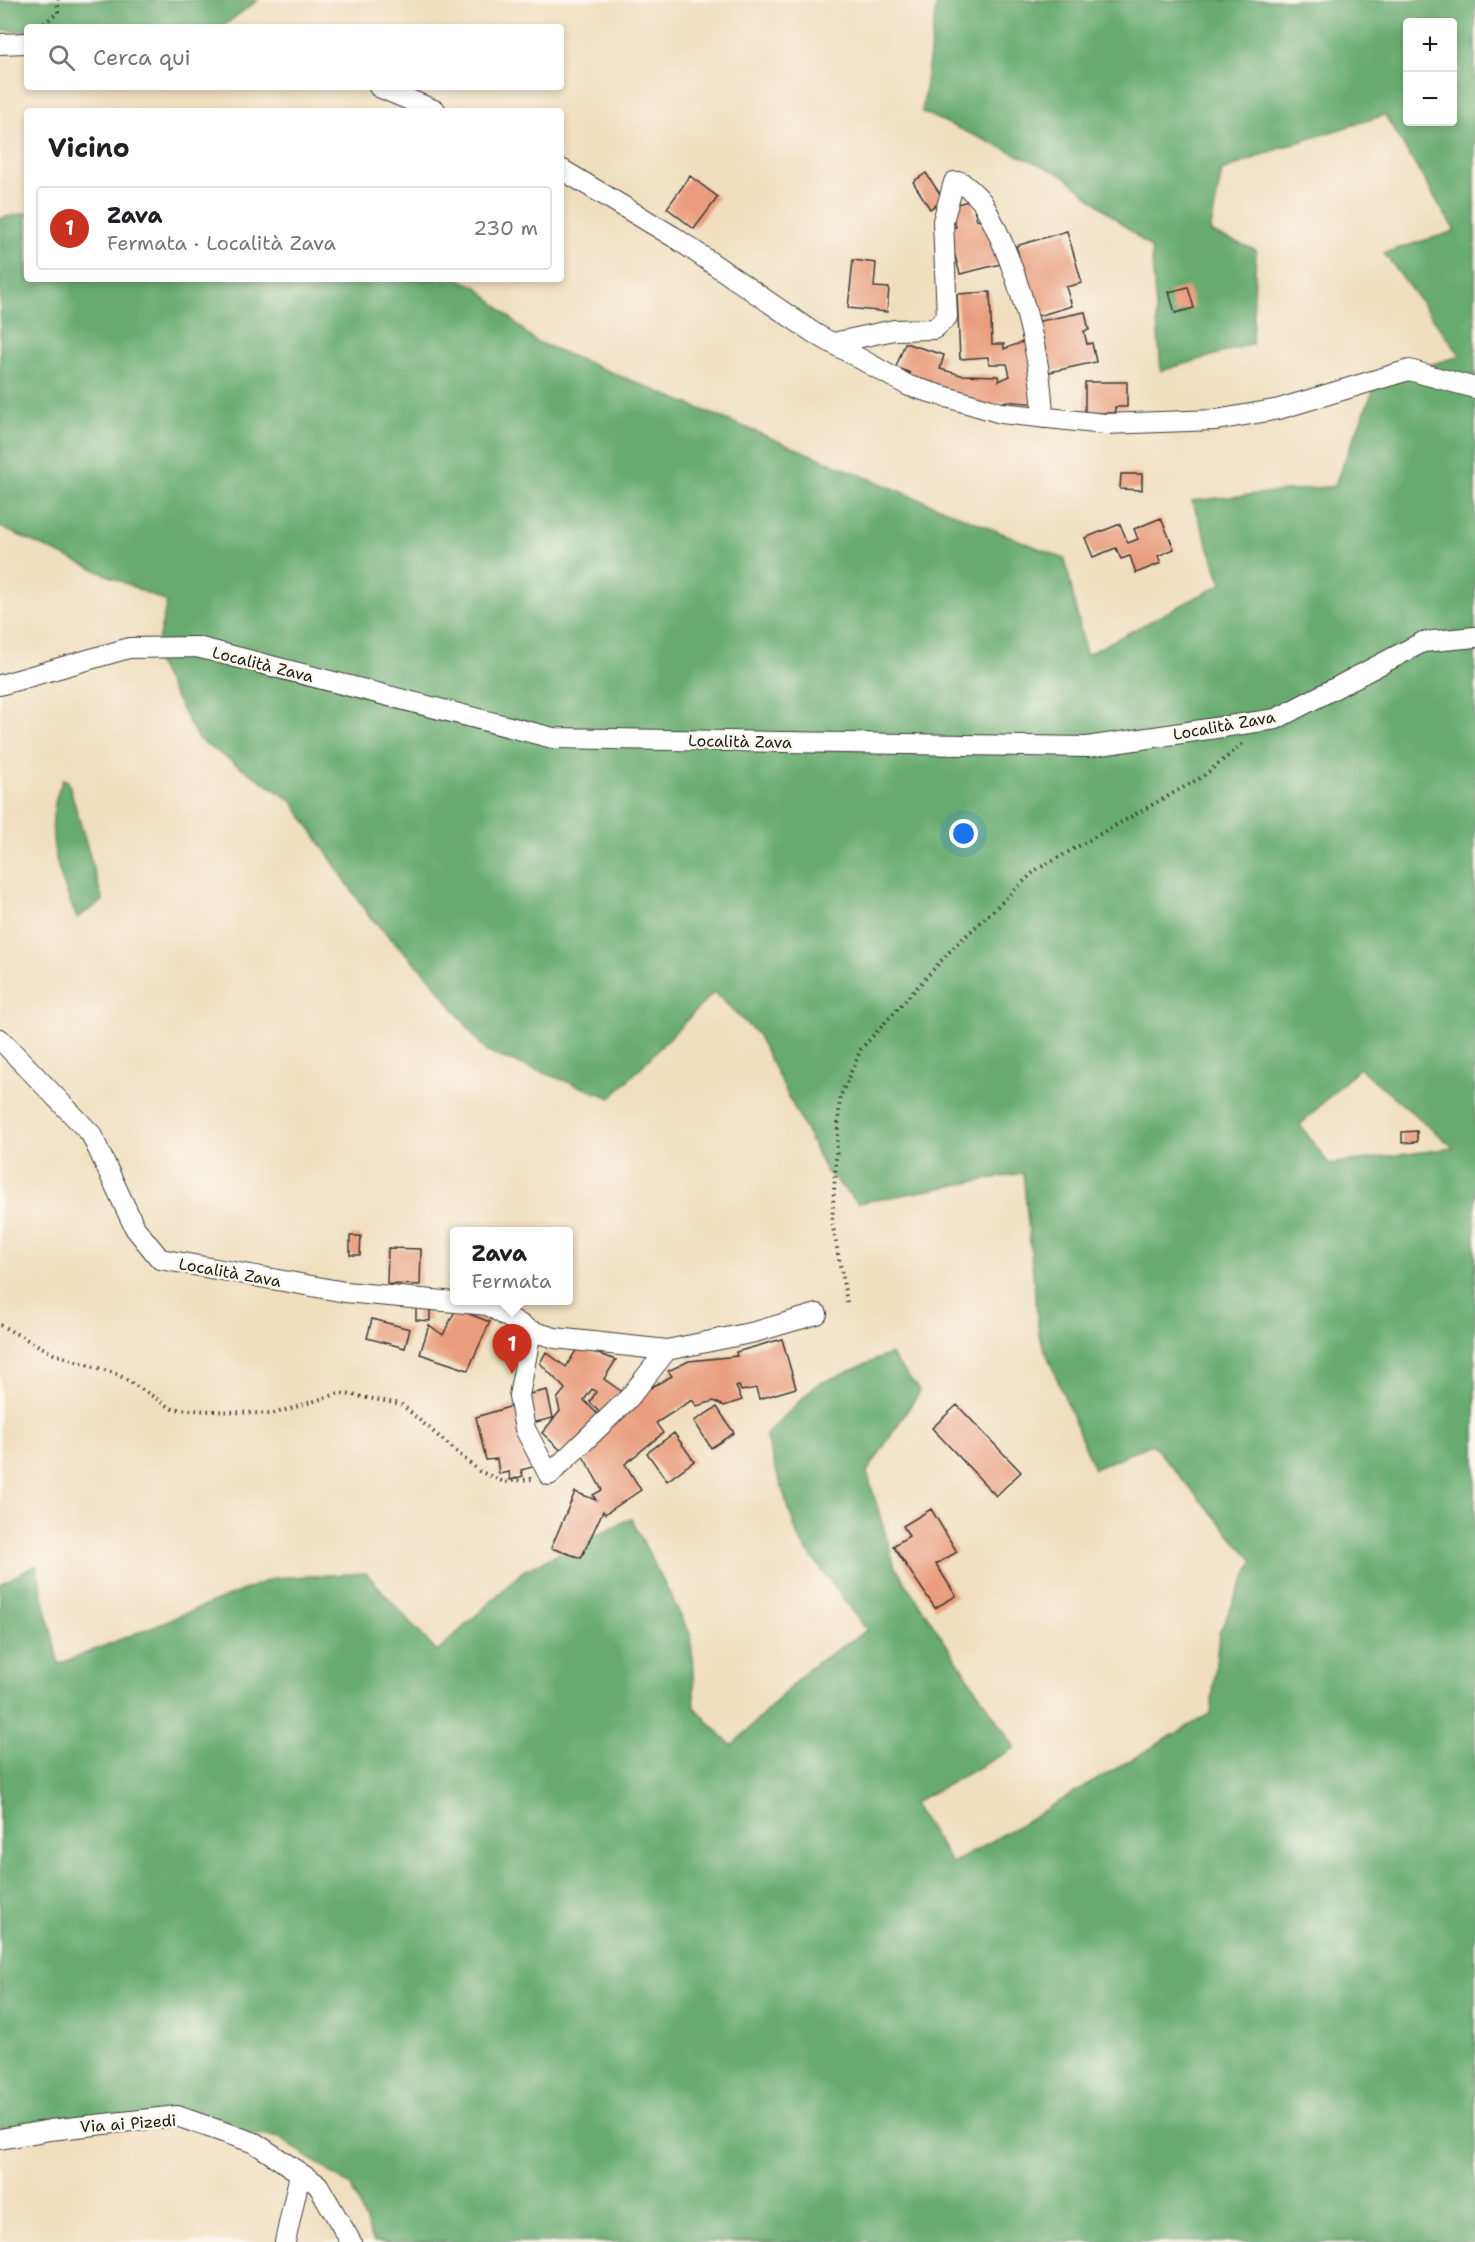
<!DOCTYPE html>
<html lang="it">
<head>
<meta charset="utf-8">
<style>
	body { margin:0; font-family:"Shantell Sans",sans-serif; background:#f2f2f2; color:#202124 }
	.controls { position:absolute; right:18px; top:18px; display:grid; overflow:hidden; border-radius:6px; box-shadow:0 3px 9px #0003 }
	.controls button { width:54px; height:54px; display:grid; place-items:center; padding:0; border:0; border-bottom:2px solid #e0e0e0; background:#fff; color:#202124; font:30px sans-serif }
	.you { position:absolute; left:964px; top:834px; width:21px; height:21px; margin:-15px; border:4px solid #fff; border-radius:50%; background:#1a73e8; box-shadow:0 0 0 9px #1a73e833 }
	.badge { display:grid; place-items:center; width:39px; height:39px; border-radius:50%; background:#c8321e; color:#fff; font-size:20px; font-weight:700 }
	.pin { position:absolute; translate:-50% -50px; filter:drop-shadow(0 2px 3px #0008) }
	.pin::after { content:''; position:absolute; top:32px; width:21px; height:18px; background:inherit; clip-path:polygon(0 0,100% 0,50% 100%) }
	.popup { position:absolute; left:450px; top:1227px; width:123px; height:78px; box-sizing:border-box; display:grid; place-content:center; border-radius:6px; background:#fff; filter:drop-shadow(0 2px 4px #0005); font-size:20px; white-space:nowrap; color:#757577 }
	.popup b { font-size:22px; color:#202124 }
	.popup::after { content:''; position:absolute; left:50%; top:100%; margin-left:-12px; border:12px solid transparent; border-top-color:#fff }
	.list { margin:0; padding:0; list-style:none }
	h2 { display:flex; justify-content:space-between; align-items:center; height:78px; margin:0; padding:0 24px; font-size:26px }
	h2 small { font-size:20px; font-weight:400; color:#757577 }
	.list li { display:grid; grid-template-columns:39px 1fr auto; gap:18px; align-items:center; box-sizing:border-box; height:84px; margin:0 12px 12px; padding:0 12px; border:2px solid #e0e0e0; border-radius:6px }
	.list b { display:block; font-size:22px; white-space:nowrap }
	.list p { margin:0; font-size:20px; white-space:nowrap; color:#757577 }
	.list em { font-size:20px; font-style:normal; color:#757577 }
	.icon { flex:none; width:33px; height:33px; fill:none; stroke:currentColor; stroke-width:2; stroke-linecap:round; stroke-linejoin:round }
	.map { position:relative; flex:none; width:1475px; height:2242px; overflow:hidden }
	.search { position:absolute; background:#fff; box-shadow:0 3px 9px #0003; left:24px; top:24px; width:540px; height:66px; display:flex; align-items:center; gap:15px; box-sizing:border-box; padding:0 21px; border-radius:6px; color:#757577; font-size:22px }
	.panel { position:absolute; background:#fff; box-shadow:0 3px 9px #0003; left:24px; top:108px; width:540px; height:174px; border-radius:6px }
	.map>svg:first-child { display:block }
	.forest { fill:#68ab6f; stroke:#426446; stroke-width:1.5; fill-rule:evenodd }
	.building { fill:#e99d7e }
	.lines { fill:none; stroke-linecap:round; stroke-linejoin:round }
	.minor-casing { stroke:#3c3934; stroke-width:22 }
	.path { stroke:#3c3934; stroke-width:4; stroke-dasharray:1.5 4.5; stroke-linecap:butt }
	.minor { stroke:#fff; stroke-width:20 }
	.labels { text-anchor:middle; stroke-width:5; stroke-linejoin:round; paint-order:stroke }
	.street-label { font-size:16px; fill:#1c1c1c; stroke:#fbf7ec }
</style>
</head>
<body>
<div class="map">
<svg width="1475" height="2242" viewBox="0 0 1475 2242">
	<rect width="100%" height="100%" fill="#fbf7ec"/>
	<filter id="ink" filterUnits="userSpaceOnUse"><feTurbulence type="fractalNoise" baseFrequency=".0167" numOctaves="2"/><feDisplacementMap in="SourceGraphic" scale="12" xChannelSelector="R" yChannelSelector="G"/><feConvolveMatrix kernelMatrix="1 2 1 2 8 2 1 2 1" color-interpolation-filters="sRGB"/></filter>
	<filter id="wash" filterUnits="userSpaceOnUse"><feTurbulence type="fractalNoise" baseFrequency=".008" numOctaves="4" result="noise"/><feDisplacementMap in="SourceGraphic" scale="24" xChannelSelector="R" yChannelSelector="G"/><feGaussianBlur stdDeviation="1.35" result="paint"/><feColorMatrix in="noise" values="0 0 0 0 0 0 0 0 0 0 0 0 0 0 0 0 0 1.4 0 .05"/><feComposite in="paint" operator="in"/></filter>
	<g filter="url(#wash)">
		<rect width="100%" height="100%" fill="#f0dfbf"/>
		<path class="forest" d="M0,0H258L222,27H27V32L0,30Z
			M937,0H1475V2242H374L351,2186L279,2138L135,2117L0,2131V1584L36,1565L59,1664L274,1578L366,1573L437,1652L523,1571L631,1518L691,1636L695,1708L732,1746L808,1669L867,1630L799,1540L765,1436L816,1385L890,1354L920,1391L867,1472L895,1567L1015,1748L913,1803L952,1864L1211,1713L1219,1633L1253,1561L1152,1444L1094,1469L1039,1335L1023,1173L858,1203L826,1171L757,1034L714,992L611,1098L487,1052L430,978L369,916L292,801L198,739L154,658L167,602L0,527V218L27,213V279H459L477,287L535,341L1065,559L1086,655L1222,584L1192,501L1334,486L1378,379L1461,356L1384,253L1455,231L1385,115L1280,148L1222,171L1210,232L1256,250L1252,344L1161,371L1151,248L1063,175L922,112ZM1408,22H1452V122H1408ZM1359,1068L1453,1147V1148L1329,1164L1300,1125Z
			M63,779L68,781L103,901L77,918C57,873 41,826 63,779Z"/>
		<g id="blocks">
			<path class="building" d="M926,173L944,200L930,209L913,182Z
				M690,176L718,197L694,229L667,208Z
				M972,200L977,220L986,218L1001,264L960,274L948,229L956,227L950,206Z
				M1067,231L1082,283L1066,287L1072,306L1031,318L1011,258L1019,256L1016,246Z
				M853,260L876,263L874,287L889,288L887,312L848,308Z
				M1188,287L1194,308L1175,313L1169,292Z
				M990,292L992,344H1004V349L1033,338L1036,404L1006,401L991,408L907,383L910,373L896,367L905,343L944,355L940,369L961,375L998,376L999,381L1010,376L1007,364H989L988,357L960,359L957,294Z
				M1085,312L1089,330L1084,331L1087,344L1092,343L1096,362L1045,373L1035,322Z
				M1085,382H1127V407H1115V413H1085Z
				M1121,474H1142V490L1120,489Z
				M1161,518L1174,549L1158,556L1161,563L1136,573L1130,556L1121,559L1116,548L1093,557L1085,538L1120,524L1128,543L1138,539L1134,529Z
				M1417,1131V1142L1402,1143V1132Z
				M350,1236H361L360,1255H350Z
				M388,1248L421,1249L420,1285L387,1284Z
				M416,1305H430V1321L416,1320Z
				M456,1309L490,1322L468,1370L420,1354L429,1325L443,1335Z
				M372,1319L410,1329L405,1348L367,1338Z
				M782,1339L796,1388L759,1399L756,1388L741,1391L739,1386L736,1387L742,1400L724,1406L714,1401L697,1406L692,1400L656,1423L663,1433L625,1464L641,1490L605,1514L603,1511L581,1558L551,1548L575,1492L596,1500L593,1495L602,1490L579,1449L624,1408L650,1388L672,1376L668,1371L689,1361L737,1356L736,1352Z
				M581,1348L616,1360L604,1379L628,1396L606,1420L590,1402L596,1392L592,1389L584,1400L603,1420L566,1455L542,1433L560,1411L557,1399L565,1389L540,1363L546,1352L566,1367L575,1352Z
				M547,1390L553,1418L527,1424L521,1396Z
				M519,1404L536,1466L521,1470L523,1476L510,1480L509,1472L499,1474L497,1459L486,1460L476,1417Z
				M957,1405L1021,1472L996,1496L932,1428Z
				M717,1407L734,1433L711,1448L694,1421Z
				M674,1433L694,1461L667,1481L647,1453Z
				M931,1509L957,1552L936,1564L956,1596L935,1608L893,1546L909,1536L903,1526Z"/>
		</g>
	</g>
	<g filter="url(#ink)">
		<use href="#blocks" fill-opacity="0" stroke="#3c3934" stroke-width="1.5"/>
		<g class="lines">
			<defs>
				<path id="minor" d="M0,44L27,43
					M379,87L436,111
					M561,169L674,237L814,333L909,386L1001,413L1105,424L1216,420L1279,409L1409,370L1475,388
					M833,343L894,330L934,329L947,317L943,221L954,182H961C969,189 979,196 984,205C1017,265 1041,350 1043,418
					M0,685L129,648L197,647L553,738L1087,747L1276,719L1423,642L1475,637
					M0,1039L91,1134L135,1228L160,1259L345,1292L488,1305L531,1331L555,1338L667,1350
					M531,1331L519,1396L525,1429L549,1475L629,1398L667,1350L755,1332L817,1314
					M0,2139L50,2130L177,2116L255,2143L318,2185L351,2242
					M285,2242L300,2174"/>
			</defs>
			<use href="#minor" class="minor-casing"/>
			<path class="path" d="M39,27L58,13V0
				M847,1302L832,1221L840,1097L861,1049L951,950L1036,870L1202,777L1243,744
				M0,1325L54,1354L117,1374L173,1409L273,1414L340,1393L401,1404L479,1471L504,1482L532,1479"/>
			<use href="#minor" class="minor"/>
		</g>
	</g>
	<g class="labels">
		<g class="street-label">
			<text transform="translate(263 664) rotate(14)" y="6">Località Zava</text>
			<text transform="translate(1224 725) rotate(-10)" y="6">Località Zava</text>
			<text transform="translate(740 741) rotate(1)" y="6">Località Zava</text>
			<text transform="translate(230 1272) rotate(10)" y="6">Località Zava</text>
			<text transform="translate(128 2123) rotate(-4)" y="6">Via ai Pizedi</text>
		</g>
	</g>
</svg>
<div class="controls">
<button>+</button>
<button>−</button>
</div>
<div class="you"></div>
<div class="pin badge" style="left:512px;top:1374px">1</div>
<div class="popup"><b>Zava</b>Fermata</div>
<div class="search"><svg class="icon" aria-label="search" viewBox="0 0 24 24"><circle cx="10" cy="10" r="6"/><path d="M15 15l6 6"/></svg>Cerca qui</div>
<section class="panel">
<h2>Vicino<small></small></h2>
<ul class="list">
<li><span class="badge">1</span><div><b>Zava</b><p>Fermata · Località Zava</p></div><em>230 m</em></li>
</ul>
</section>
</div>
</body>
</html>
